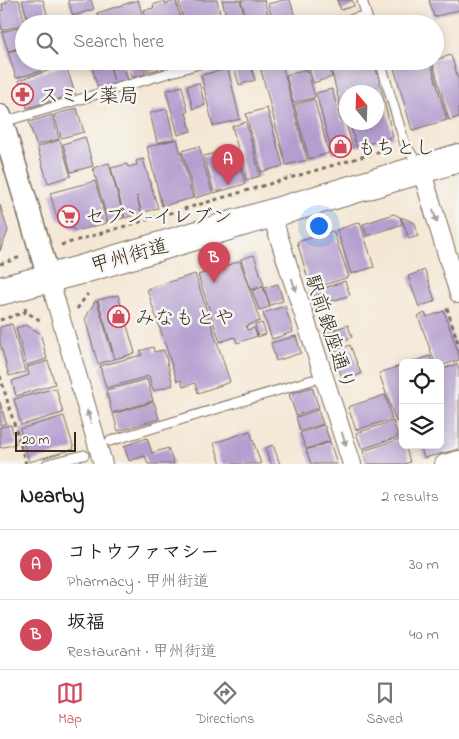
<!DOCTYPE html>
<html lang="en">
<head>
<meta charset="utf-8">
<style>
	body { margin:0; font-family:"Indie Flower","Klee One",sans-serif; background:#f6f6f6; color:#222 }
	.controls { position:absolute; right:15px; bottom:15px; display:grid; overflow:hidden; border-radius:8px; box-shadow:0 2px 12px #0003 }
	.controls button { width:45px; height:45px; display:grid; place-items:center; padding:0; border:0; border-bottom:1px solid #e0e0e0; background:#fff; color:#222; font:25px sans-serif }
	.compass { position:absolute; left:339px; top:85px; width:45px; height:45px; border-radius:50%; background:#fff; box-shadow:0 2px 12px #0003; rotate:341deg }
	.scale { position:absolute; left:15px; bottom:12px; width:61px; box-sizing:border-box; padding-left:5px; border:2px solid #3b2a1e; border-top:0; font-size:14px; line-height:18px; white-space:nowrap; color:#3b2a1e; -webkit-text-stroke:4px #f6f6f2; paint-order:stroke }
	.you { position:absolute; left:318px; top:225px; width:18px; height:18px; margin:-12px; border:4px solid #fff; border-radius:50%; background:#1a73e8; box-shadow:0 0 0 8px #1a73e833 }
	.badge { display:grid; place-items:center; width:32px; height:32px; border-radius:50%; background:#d1495b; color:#fff; font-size:16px; font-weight:700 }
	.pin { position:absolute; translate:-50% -41px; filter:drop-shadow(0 1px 2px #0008) }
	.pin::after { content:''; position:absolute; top:26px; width:18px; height:15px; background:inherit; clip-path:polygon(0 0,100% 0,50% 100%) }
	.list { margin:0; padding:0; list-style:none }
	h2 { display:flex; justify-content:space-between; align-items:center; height:65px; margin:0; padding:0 20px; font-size:21px }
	h2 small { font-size:16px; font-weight:400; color:#767676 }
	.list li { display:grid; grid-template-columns:32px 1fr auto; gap:15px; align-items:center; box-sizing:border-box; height:70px; padding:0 20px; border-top:1px solid #e0e0e0 }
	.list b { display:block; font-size:19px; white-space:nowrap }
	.list p { margin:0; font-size:16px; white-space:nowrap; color:#767676 }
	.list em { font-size:16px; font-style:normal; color:#767676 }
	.icon { flex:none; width:28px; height:28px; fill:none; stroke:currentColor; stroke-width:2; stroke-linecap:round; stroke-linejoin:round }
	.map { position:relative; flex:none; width:459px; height:464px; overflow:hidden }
	.search { position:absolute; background:#fff; box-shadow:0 2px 12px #0003; left:15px; right:15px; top:15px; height:55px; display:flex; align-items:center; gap:12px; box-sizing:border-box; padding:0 18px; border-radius:28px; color:#767676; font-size:19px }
	.sheet { height:205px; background:#fff }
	nav { display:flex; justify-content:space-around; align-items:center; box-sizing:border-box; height:70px; border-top:1px solid #e0e0e0; background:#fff; font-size:14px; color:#767676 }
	nav a { display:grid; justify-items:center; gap:2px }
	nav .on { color:#d1495b }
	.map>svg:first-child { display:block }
	.building { fill:#b49ecf }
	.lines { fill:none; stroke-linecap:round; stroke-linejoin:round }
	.service-casing { stroke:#7c6c5e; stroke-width:11 }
	.minor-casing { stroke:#7c6c5e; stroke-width:20 }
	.tertiary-casing { stroke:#7c6c5e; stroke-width:25 }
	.trunk-casing { stroke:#7c6c5e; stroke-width:30 }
	.path { stroke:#7c6c5e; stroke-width:3; stroke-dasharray:4 4; stroke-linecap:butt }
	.service { stroke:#fff; stroke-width:9 }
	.minor { stroke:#fff; stroke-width:18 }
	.tertiary { stroke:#fff; stroke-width:22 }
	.trunk { stroke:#fff; stroke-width:28 }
	.oneway { fill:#a79f9a }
	.labels { text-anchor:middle; stroke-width:5; stroke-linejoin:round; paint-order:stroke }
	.poi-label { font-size:20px; fill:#3b2a1e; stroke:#f6f6f2; text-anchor:start }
	.street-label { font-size:20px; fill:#3b2a1e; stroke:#f6f6f2 }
</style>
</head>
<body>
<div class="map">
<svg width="459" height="464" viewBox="0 0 459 464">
	<rect width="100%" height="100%" fill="#f6f6f2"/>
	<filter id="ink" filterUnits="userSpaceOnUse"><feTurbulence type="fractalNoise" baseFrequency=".02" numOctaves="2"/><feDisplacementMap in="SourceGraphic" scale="10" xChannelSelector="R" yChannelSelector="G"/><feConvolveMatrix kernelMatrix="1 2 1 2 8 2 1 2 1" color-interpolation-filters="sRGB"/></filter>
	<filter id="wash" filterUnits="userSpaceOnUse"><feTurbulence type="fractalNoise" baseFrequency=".0096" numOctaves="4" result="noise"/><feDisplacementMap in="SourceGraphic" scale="20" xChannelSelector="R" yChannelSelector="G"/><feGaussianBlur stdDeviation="1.12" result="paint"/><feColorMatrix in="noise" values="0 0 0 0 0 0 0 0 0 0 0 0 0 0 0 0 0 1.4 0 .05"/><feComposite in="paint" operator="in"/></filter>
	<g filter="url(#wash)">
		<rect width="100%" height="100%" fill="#f4e8d5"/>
		<g id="blocks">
			<path class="building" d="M8,0H19L25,24L2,30L0,20V11L3,10L2,4L7,3L6,1Z
				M22,0H43L50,24H29Z
				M68,0H91L94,9L73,16Z
				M138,0L144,20L131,24H100L97,13Z
				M187,0H217L220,14L184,24L179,2Z
				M222,0H240L246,22L241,24H224L222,16L226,15Z
				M241,0H264L271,24H248Z
				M284,0H290L297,24H274L268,4Z
				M337,0H352L354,6L341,10Z
				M429,0H459V10L434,17Z
				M165,1L166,4L176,1L182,24H148L144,10L154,8L153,5Z
				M24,26V47L8,51L2,32Z
				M24,48V61H38L41,71L16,78L8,52Z
				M451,55L459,82V117L449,120L432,61Z
				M90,61H108L114,81L109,61H122L128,80L98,88Z
				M128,61H142L145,74L132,77Z
				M144,61H157L159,69L147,72Z
				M307,61H328L332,77L313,83Z
				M329,61H374L393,137L356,147L350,122H376V92H346V116L343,117Z
				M392,61H430L447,120L412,130Z
				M250,62L255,80L239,85L234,66Z
				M282,64L307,160L286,165L261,70Z
				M66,65L75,94L27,108L19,80Z
				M228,69L240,119L213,126L201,75Z
				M307,69L315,97L293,103L286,75Z
				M199,83L205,105L193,109L187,86Z
				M182,86L188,112H186L191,131L178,135L166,91Z
				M332,89L341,121L345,120L353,148L332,153L316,93Z
				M314,99L329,153L309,159L294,105Z
				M77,108L84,132L61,138L54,115Z
				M267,108L283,166L261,172L246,114Z
				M167,109L174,139L157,143L150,113Z
				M52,115L59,139L36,145L29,122Z
				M246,122L260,176L246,180L232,126Z
				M85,137L93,166L71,172L63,144Z
				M177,139L193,198L162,206L147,147Z
				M60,140L71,176L48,183L37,147Z
				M199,146L212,193L195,198L182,151Z
				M223,151L226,162L238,159L245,184L214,193L204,156Z
				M143,159L158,208L142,213L137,196L141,213L125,218L111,168L127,164L128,167L137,165L136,161Z
				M109,163L124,218L108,222L93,168Z
				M95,181L107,223L76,231L57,218L50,193Z
				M0,205L8,231L0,251Z
				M394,214L400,217L402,224L367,236L363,224Z
				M401,217L415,223L418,236L409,239Z
				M360,222L374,267L351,274L337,230Z
				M333,231L349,277L311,289L297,242Z
				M254,255L264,285L251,290L241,259Z
				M240,261L260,321L246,326L247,330L254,328L257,336L237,343L235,337L220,342L198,275Z
				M425,270L435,301L419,307L408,276Z
				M195,274L230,382L198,393L195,383L183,387L181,380L177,381L147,289Z
				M345,281L350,295L318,306L313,292Z
				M278,284L283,301L270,305L264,288Z
				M263,287L270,307L259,310L252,291Z
				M118,295L135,353L115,359L98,300Z
				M95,301H97L114,359L98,364L85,319Z
				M285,306L293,332L272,339L263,313Z
				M444,311L459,355V360L440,366V363H435L418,316L425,313L427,317Z
				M262,323L266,334L258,337L255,325Z
				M12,324L25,372L9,376L0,343V327Z
				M26,325L40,333L47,359L26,365L16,328Z
				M348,325L352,337L329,344L326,332Z
				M296,336L301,353L276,361L271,343Z
				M350,345L361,374L343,380L332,352Z
				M153,347L154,352L164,350L173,385L153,391L149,376L106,388L100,366L142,355L140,351Z
				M430,356L432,363H412V362Z
				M48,361L55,384L16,396L12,381L29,375L27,367Z
				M457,364L459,369V449L424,458L420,445H440V370Z
				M403,365V420L396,422L379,373Z
				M147,379L153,401L112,413L106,390Z
				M312,387L319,408L296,415L289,394Z
				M56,388L63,413L21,425L14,399Z
				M385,395L392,419L356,430L348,407Z
				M0,402L6,423L0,425Z
				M154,402L159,419L118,431L113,414Z
				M318,410L323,424L300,431L296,417Z
				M64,416L74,449L29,462L20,429Z
				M393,421L398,437L362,449L356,433Z
				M11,425L16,444L0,448V427Z
				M324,425L330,441L306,449L300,433Z
				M250,431L261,464H221L214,443Z
				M147,438L152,453L168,448L174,464H148L145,456L129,461L124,446Z
				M403,438V445H405L410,462L405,464H367L363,451Z
				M330,442L337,464H311L306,450Z
				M273,445L280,464H271L265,448Z"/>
		</g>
	</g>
	<g filter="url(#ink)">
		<use href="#blocks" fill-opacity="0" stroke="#7c6c5e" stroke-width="1"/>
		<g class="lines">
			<defs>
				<path id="service" d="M362,0L369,24
					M337,24L366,15
					M380,61L405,144L419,166
					M3,122L209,61
					M110,441L312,380
					M47,464L84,455"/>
				<path id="minor" d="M421,169L459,294
					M271,213L352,464
					M49,278L103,464
					M444,464L459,460"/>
				<path id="tertiary" d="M0,116L49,278"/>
				<path id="trunk" d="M0,291L80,270L459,158"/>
			</defs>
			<use href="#service" class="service-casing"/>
			<use href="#minor" class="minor-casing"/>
			<use href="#tertiary" class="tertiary-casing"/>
			<use href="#trunk" class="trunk-casing"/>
			<path class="path" d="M61,245L392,148
				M0,264L21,257
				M25,308L26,312L43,322
				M447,308L459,346
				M77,309L87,295L88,294
				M0,320L26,312
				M0,376L26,464"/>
			<use href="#service" class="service"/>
			<use href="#minor" class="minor"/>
			<use href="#tertiary" class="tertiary"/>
			<use href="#trunk" class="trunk"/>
		</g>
		<defs><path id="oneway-solid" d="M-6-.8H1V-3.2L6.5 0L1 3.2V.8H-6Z" transform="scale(1.25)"/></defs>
		<g class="oneway">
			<use href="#oneway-solid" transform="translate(435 216) rotate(73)"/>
			<use href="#oneway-solid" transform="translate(294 285) rotate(72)"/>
			<use href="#oneway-solid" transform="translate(89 417) rotate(-106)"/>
			<use href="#oneway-solid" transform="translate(344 439) rotate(72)"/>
		</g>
	</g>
	<defs>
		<symbol id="pharmacy-ring" viewBox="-11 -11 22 22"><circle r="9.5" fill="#f6f6f2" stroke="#d1495b" stroke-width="1.5"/><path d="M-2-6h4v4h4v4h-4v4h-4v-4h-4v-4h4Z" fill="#d1495b"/></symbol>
		<symbol id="shop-ring" viewBox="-11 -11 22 22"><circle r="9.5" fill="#f6f6f2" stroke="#d1495b" stroke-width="1.5"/><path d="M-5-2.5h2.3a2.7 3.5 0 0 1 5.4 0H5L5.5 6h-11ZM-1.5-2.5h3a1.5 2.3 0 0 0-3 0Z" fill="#d1495b"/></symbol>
		<symbol id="supermarket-ring" viewBox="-11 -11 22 22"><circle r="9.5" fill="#f6f6f2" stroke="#d1495b" stroke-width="1.5"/><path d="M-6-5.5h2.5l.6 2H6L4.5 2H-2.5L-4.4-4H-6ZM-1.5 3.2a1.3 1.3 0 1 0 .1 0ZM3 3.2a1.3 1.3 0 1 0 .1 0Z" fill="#d1495b"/></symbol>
	</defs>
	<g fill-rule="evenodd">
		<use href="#pharmacy-ring" x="10" y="82" width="25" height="25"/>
		<use href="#shop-ring" x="328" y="134" width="25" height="25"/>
		<use href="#supermarket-ring" x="56" y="204" width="25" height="25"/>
		<use href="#shop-ring" x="106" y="304" width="25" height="25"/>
	</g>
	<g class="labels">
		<g class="poi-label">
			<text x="39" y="102">スミレ薬局</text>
			<text x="357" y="154">もちとし</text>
			<text x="85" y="223">セブン-イレブン</text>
			<text x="135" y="324">みなもとや</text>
		</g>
		<g class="street-label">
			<text transform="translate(129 255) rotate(-16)" y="7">甲州街道</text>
			<text transform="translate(331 332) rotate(72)" y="7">駅前銀座通り</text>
		</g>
	</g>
</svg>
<div class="controls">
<button><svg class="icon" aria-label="locate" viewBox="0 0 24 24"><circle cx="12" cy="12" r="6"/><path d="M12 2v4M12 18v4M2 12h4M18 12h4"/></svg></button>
<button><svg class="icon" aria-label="layers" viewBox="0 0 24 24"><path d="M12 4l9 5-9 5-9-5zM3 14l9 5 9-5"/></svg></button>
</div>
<svg class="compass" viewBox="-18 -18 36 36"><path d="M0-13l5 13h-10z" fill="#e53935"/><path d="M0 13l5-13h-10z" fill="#767676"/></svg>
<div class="scale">20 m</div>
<div class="you"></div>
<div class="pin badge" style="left:228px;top:185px">A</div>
<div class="pin badge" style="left:214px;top:283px">B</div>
<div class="search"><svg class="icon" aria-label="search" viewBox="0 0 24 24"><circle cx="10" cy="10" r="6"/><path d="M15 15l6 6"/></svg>Search here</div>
</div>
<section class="sheet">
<h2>Nearby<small>2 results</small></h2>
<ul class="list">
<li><span class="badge">A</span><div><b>コトウファマシー</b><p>Pharmacy · 甲州街道</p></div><em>30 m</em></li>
<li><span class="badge">B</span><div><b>坂福</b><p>Restaurant · 甲州街道</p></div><em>40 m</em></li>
</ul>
</section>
<nav>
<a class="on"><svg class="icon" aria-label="map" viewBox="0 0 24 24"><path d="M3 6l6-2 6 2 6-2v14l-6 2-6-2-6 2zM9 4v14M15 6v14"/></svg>Map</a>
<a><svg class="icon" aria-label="directions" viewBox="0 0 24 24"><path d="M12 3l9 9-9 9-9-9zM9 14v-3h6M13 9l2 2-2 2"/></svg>Directions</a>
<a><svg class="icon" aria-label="saved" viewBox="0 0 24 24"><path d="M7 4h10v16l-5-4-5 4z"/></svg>Saved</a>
</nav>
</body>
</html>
